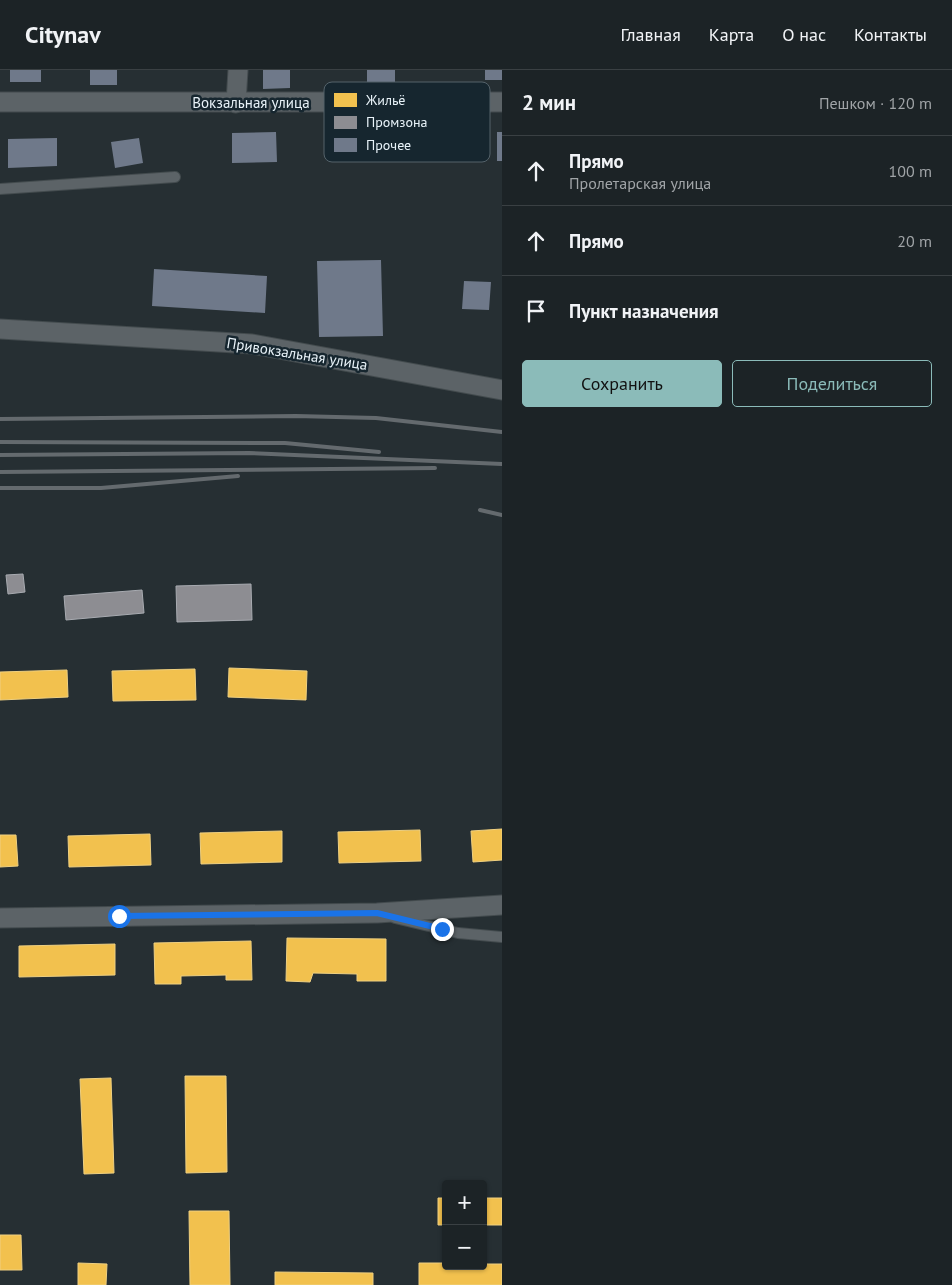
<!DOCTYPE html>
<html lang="ru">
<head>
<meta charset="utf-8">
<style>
	body { margin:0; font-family:"PT Sans",sans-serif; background:#252b2e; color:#f1f3f6 }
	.controls { position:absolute; right:15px; bottom:15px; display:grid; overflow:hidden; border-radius:5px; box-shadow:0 1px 4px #0004 }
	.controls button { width:45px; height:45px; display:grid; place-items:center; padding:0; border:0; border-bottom:1px solid #3a4043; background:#1c2326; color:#f1f3f6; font:25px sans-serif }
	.stop { position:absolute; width:15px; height:15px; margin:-11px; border:4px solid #1a73e8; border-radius:50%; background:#fff }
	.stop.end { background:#1a73e8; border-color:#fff; box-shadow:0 1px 5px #0008 }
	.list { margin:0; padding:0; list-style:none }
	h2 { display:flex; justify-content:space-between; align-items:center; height:65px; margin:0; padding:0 20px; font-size:21px }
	h2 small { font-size:16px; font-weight:400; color:#a0a4a7 }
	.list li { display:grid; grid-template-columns:32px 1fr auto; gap:15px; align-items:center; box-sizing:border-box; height:70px; padding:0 20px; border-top:1px solid #3a4043 }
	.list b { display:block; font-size:19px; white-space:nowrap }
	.list p { margin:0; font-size:16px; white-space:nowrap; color:#a0a4a7 }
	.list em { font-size:16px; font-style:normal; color:#a0a4a7 }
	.actions { display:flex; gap:10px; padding:15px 20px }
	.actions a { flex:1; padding:11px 0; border:1px solid #8bbbb9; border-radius:5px; text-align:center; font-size:18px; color:#8bbbb9 }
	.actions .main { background:#8bbbb9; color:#111 }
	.icon { flex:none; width:28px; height:28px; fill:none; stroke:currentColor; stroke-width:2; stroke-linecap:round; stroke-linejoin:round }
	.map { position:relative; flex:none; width:502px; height:1215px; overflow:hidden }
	header { display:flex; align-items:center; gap:30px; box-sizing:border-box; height:70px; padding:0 25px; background:#1c2326; border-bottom:1px solid #3a4043 }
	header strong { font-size:24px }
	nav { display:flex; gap:28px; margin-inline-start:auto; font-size:18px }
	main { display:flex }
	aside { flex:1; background:#1c2326 }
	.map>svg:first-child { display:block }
	.homes { fill:#f2c14e; stroke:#efd081 }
	.industry { fill:#8d8d92; stroke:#a8abb1 }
	.building { fill:#6f798a }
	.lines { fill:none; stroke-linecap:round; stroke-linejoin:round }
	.service-casing { stroke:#434b4e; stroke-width:12 }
	.minor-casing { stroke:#434b4e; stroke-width:21 }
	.service { stroke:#5c6367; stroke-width:10 }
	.minor { stroke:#5c6367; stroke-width:19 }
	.rail { stroke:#646a6e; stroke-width:4 }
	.route { stroke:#1a73e8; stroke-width:6 }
	.labels { text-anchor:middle; stroke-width:5; stroke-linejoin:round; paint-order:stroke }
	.street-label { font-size:15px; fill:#e8f2f8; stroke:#16262f }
	.key { fill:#16262f; stroke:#55636b; stroke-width:1 }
	.key-label { font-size:14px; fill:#e8f2f8 }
</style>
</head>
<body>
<header>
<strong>Citynav</strong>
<nav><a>Главная</a><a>Карта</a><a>О нас</a><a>Контакты</a></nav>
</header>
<main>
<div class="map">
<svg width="502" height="1215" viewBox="0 0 502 1215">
	<rect width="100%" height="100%" fill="#262f33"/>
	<path class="homes" d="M229,598L307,601L306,630L228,627Z
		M195,599L196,630L113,631L112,601Z
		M67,600L68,627L0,630V602Z
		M502,759V790L473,792L471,761Z
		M420,760L421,791L339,793L338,762Z
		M282,761V792L201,794L200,763Z
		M150,764L151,795L69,797L68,766Z
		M0,765H16L18,796L0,797Z
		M287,868L386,869V911H357V904L313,903L310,912L286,911Z
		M251,871L252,910H226V905L181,906V914H155L154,873Z
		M115,874V905L19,907V876Z
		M185,1006H226L227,1102L186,1103Z
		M111,1008L114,1103L84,1104L80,1009Z
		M438,1128H446V1155H438Z
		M483,1128H502V1155H483Z
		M189,1141H229L230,1215H190Z
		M0,1165H21L22,1200H0Z
		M78,1193L107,1194L106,1215H78Z
		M419,1193H446V1196H483V1194H502V1215H419Z
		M275,1202L373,1203V1215H275Z"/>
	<path class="industry" d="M23,504L25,522L8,524L6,505Z
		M251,514L252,550L177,552L176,516Z
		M142,520L144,543L66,550L64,526Z"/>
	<path class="building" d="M10,0H41V12H10Z
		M90,0H117V15H90Z
		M263,0H290V18L263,19Z
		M367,0H395V14H367Z
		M485,0H502V10H485Z
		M276,62L277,92L232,93V63Z
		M497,62H502V91H497Z
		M57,68V96L8,98V69Z
		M139,68L143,93L115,98L111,72Z
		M381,190L383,266L319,267L317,191Z
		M154,199L267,206L265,243L152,236Z
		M464,211L491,212L489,240L462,239Z"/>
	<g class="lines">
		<defs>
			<path id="service" d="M0,119L175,107
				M395,848L458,863L502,867"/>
			<path id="minor" d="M0,32H502
				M236,33L238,0
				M0,259L252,274L502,320
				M0,848L377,843L502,835"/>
		</defs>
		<use href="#service" class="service-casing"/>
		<use href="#minor" class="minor-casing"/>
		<use href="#service" class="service"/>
		<use href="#minor" class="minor"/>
		<path class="rail" d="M0,349L296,346L376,348L502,362
			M0,372L285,373L379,382
			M0,385L249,383L502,394
			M0,402L435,398
			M0,418H101L238,406
			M480,440L502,445"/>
	</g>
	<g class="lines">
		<path class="route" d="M119,846L377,843L442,859"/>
	</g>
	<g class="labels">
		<g class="street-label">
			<text x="251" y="38">Вокзальная улица</text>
			<text transform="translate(297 284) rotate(9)" y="5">Привокзальная улица</text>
		</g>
	</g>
	<rect x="324" y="12" width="166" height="80" rx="8" class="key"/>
	<rect x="334" y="23" width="23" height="14" fill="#f2c14e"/>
	<rect x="334" y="46" width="23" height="13" fill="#8d8d92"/>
	<rect x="334" y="68" width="23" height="14" fill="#6f798a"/>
	<g class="key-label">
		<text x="366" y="35">Жильё</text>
		<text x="366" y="57">Промзона</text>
		<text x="366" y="80">Прочее</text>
	</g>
</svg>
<div class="controls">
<button>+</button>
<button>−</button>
</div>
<div class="stop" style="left:119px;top:846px"></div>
<div class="stop end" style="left:442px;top:859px"></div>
</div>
<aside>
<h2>2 мин<small>Пешком · 120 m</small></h2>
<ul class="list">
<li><svg class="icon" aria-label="ahead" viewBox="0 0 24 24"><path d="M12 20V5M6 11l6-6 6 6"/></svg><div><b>Прямо</b><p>Пролетарская улица</p></div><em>100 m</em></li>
<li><svg class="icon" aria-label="ahead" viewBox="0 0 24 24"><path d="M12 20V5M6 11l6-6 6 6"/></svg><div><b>Прямо</b></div><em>20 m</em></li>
<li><svg class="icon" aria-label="arrive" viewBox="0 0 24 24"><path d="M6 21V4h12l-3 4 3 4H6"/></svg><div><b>Пункт назначения</b></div></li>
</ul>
<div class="actions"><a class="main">Сохранить</a><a>Поделиться</a></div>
</aside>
</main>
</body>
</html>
